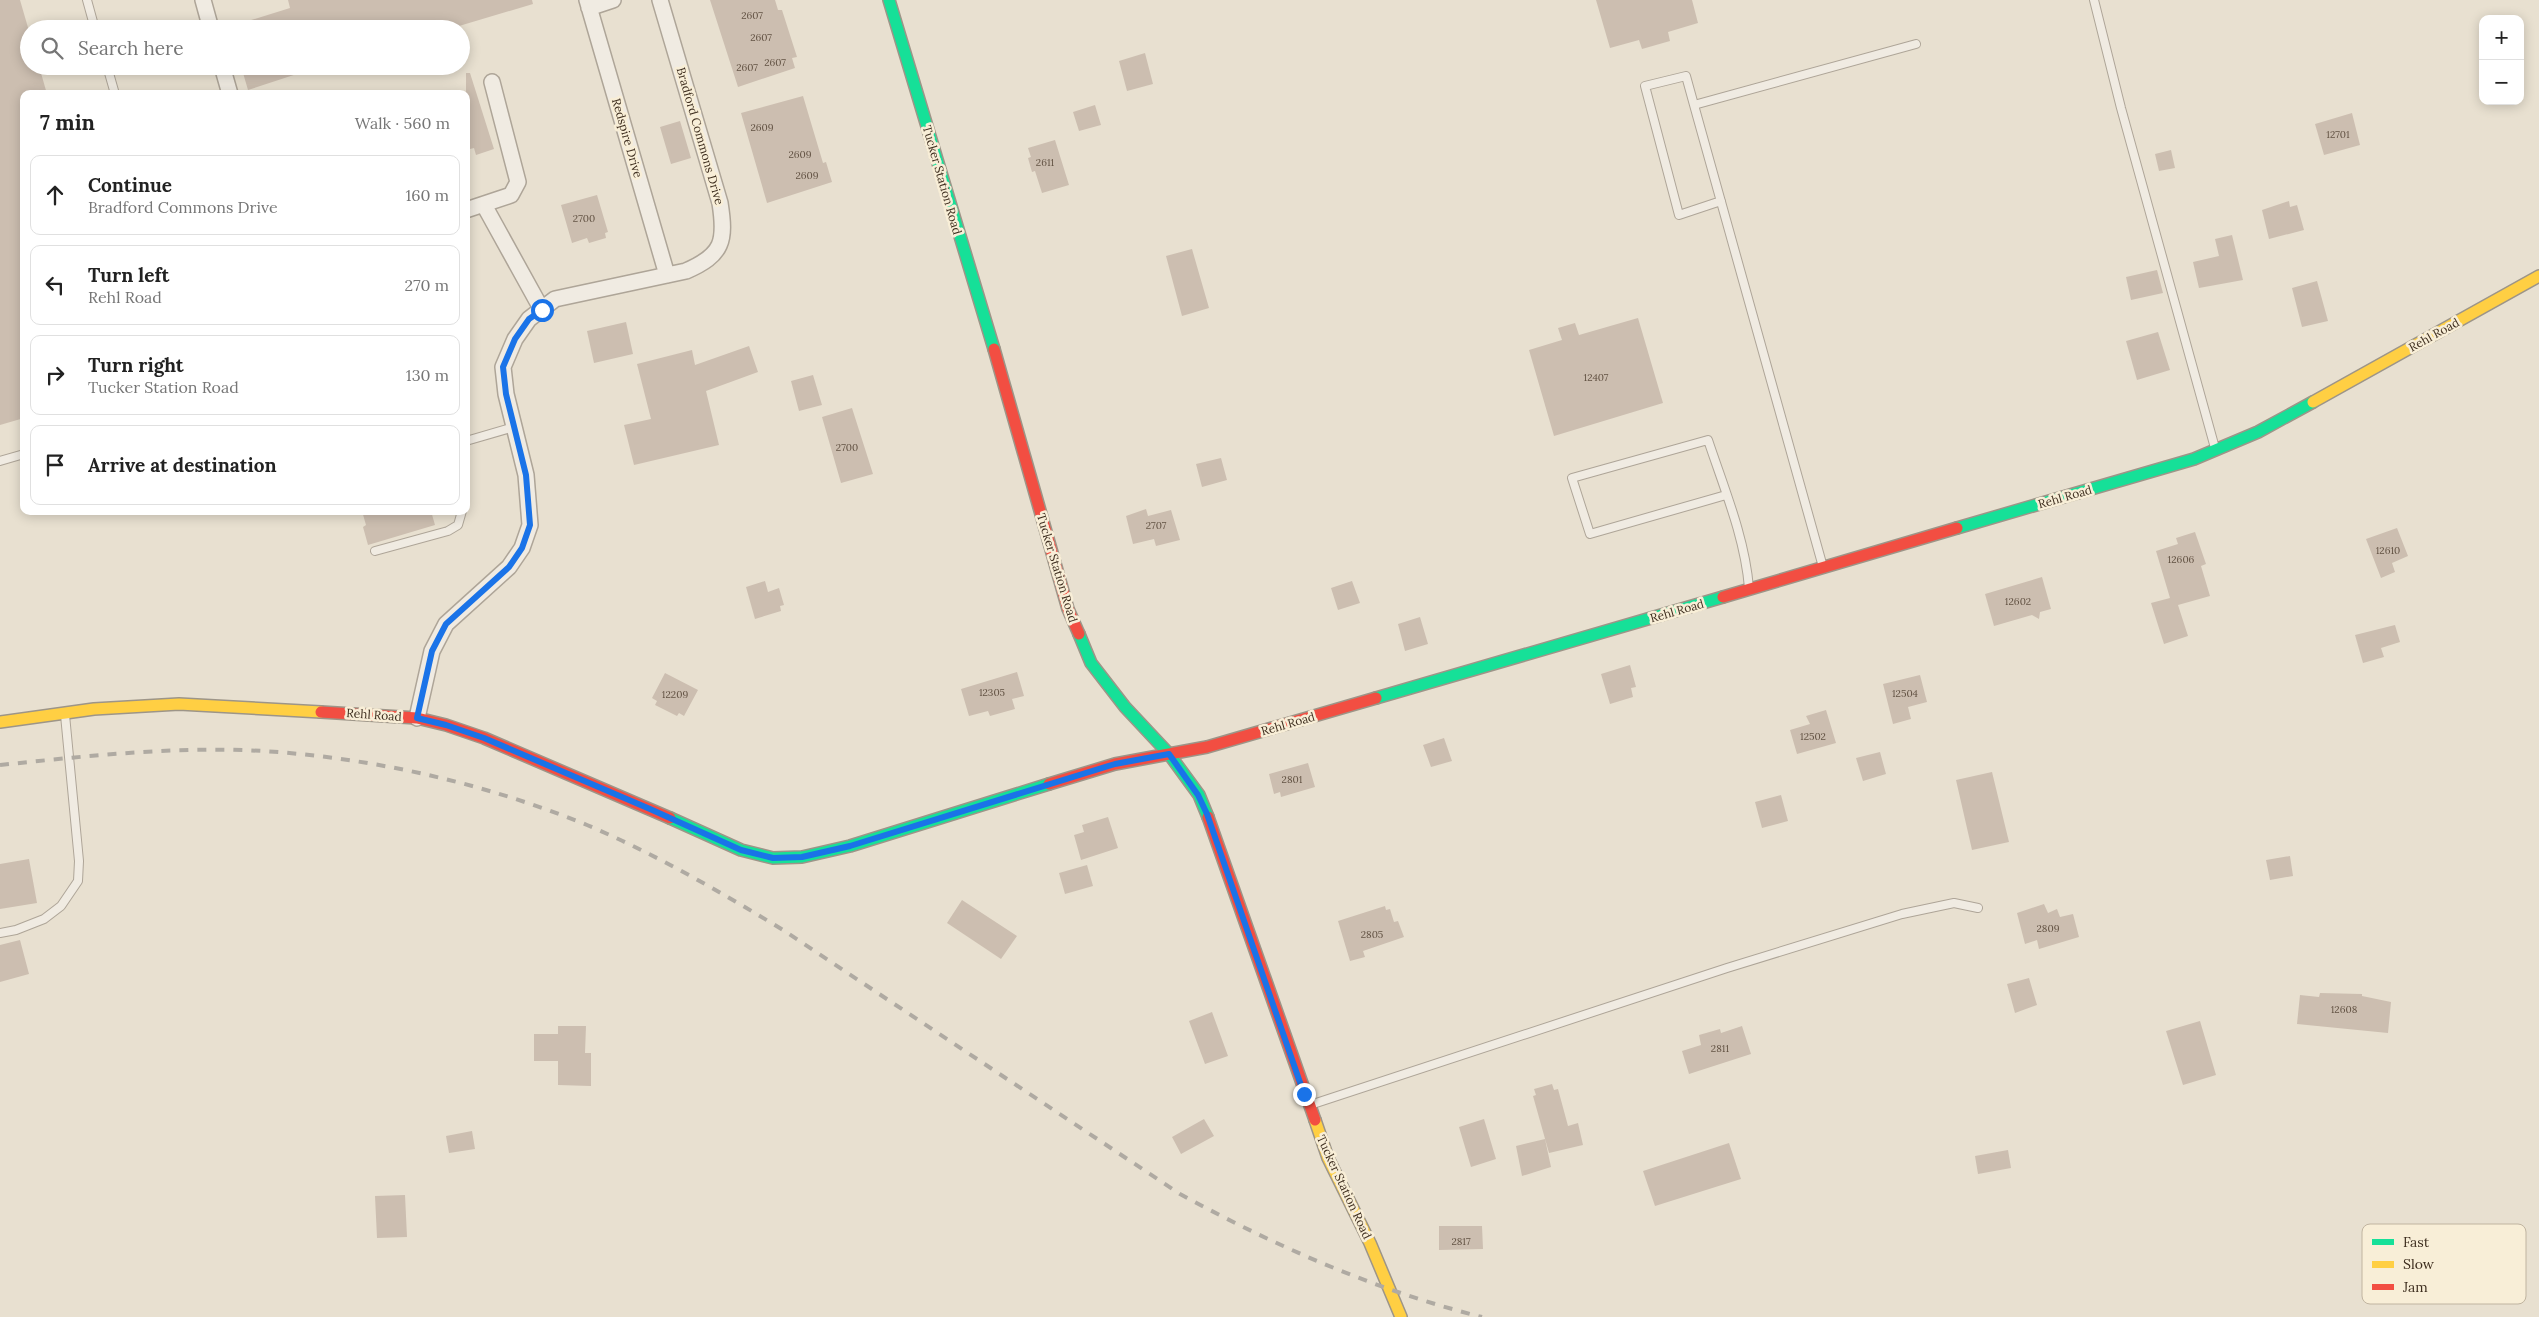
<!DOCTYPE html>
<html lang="en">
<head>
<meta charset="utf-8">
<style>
	body { margin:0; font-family:Lora,serif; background:#f2f2f2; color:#222 }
	.controls { position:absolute; right:15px; top:15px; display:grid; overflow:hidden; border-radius:10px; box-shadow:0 2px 12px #0003 }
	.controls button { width:45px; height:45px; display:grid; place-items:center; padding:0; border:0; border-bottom:1px solid #e0e0e0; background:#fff; color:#222; font:25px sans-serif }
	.stop { position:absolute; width:15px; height:15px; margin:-11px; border:4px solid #1a73e8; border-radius:50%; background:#fff }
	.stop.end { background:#1a73e8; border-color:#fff; box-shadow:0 1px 5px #0008 }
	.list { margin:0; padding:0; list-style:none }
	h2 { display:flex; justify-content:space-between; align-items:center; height:65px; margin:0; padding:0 20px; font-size:21px }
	h2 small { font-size:16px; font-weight:400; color:#767676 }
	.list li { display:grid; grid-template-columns:32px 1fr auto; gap:15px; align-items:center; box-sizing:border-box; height:80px; margin:0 10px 10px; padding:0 10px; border:1px solid #e0e0e0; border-radius:10px }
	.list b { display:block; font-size:19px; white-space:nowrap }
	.list p { margin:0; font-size:16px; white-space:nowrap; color:#767676 }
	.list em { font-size:16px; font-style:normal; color:#767676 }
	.icon { flex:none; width:28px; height:28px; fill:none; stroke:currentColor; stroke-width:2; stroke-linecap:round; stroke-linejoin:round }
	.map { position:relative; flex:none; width:2539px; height:1317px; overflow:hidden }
	.search { position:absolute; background:#fff; box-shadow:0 2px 12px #0003; left:20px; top:20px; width:450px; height:55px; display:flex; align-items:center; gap:12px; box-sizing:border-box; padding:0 18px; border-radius:28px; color:#767676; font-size:19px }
	.panel { position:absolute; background:#fff; box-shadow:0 2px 12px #0003; left:20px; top:90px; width:450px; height:425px; border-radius:10px }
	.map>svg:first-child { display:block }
	.building { fill:#ccbeb0 }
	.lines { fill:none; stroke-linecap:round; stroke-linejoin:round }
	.lane-casing { stroke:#aea598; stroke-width:10 }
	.street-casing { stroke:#aea598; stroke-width:18 }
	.fast-casing { stroke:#9d9588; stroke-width:14 }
	.slow-casing { stroke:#9d9588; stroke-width:14 }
	.jam-casing { stroke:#9d9588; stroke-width:14 }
	.lane { stroke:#f0ebe2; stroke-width:8 }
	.street { stroke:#f0ebe2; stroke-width:15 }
	.fast { stroke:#16e098; stroke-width:11 }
	.slow { stroke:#ffcf43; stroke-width:11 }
	.jam { stroke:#f24e42; stroke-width:11 }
	.rail { stroke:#afaaa2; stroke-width:4; stroke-dasharray:9 9; stroke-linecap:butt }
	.route { stroke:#1a73e8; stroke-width:6 }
	.labels { text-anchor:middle; stroke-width:5; stroke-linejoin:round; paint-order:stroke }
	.number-label { font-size:10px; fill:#625243 }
	.street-label { font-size:12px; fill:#3e2e1f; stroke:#f8eed7 }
	.key { fill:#f8eed7; stroke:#c0b4a0; stroke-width:1 }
	.key-label { font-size:14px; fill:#3e2e1f }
</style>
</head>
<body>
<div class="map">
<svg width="2539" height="1317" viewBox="0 0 2539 1317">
	<rect width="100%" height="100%" fill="#e8e0d0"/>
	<path class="building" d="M0,0H20L29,31V66H39L47,94H24V418L0,425Z
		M288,0H532L533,4L449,29L446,24L429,29H235V25L290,8Z
		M710,0H775L778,10H782L797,57L792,58L795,68L738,87Z
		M1596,0H1692L1698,23L1668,32L1670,41L1642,49L1639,40L1610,48Z
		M1145,53L1153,84L1127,91L1119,61Z
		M241,66H306V71L248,90Z
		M466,73H470L494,149L476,155L474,148L466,150Z
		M803,96L823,163L826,162L832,182L767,203L741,113Z
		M1095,105L1101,125L1079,131L1073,112Z
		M2352,113L2360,145L2324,155L2315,124Z
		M680,121L691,158L671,164L660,127Z
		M1055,140L1069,185L1042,193L1035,171L1032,172L1028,158L1031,157L1028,148Z
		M2171,150L2175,168L2159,171L2155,154Z
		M597,195L608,232L605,233L606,238L589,243L587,238L572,243L561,205Z
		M2289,201L2290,207L2297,205L2304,230L2269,239L2262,210Z
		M2232,235L2243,280L2199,288L2193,262L2219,256L2215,239Z
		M1192,249L1209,308L1182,316L1166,256Z
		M2157,270L2163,293L2131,300L2126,277Z
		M2317,281L2328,321L2302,327L2292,288Z
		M1638,318L1663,403L1554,436L1529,350L1562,340L1558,328L1575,323L1579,335Z
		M626,322L633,354L594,363L587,331Z
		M2158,332L2170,370L2137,380L2126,341Z
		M749,346L758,372L706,391L719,445L634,465L624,425L651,419L637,364L692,350L695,365Z
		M813,375L822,405L799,411L791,381Z
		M852,408L873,474L841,483L822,417Z
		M1221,458L1227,480L1202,487L1196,464Z
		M1146,509L1148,516L1171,510L1180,540L1156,546L1154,539L1133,544L1126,516Z
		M362,511H431L435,525L368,545L363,527L366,525Z
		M2397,528L2408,556L2392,563L2395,572L2381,578L2366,539Z
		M2195,532L2206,564L2201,566L2210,596L2178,605L2188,636L2164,644L2151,603L2170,598L2156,551L2178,544L2176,538Z
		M2042,577L2051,609L2040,612L2039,619L2032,615L1994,626L1985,594Z
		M765,581L768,592L779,588L784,605L780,606L781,611L755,619L746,587Z
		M1352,581L1360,603L1338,610L1331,588Z
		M1420,617L1428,644L1405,651L1398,624Z
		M2395,625L2400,642L2381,648L2384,657L2363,663L2355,635Z
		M1630,665L1636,687L1631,688L1633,697L1610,704L1601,674Z
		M1017,672L1024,696L1012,699L1015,709L990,716L988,711L969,716L961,689Z
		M665,673L698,690L684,716L679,713L677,716L655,705L657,701L652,698Z
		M1920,675L1927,702L1908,707L1911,719L1893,724L1883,684Z
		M1826,710L1836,743L1797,754L1790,730L1810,724L1806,716Z
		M1444,738L1452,761L1431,767L1423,745Z
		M1880,752L1886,774L1863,781L1856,758Z
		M1308,763L1315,787L1281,797L1280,792L1274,794L1269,774Z
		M1992,772L2009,842L1972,850L1956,780Z
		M1781,795L1788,821L1762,828L1755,802Z
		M1108,817L1118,848L1081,860L1074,835L1084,832L1082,825Z
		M2290,856L2293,876L2270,880L2266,860Z
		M29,859L37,903L0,909V864Z
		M1087,865L1093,886L1065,894L1059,873Z
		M962,900L1017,936L1001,959L947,923Z
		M2044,904L2048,913L2057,909L2060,917L2073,914L2079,937L2039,949L2037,940L2025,944L2017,913Z
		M1385,906L1386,910L1390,909L1394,922L1398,921L1404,937L1363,951L1365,957L1350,961L1338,921Z
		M20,940L29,974L0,982V945Z
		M2029,978L2037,1005L2015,1013L2007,984Z
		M2320,993L2362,994V996L2391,1002L2388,1033L2297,1024L2300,995L2319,997Z
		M1212,1012L1228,1056L1205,1064L1189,1021Z
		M2200,1021L2216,1075L2183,1085L2166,1031Z
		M558,1026H586L585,1053H591V1086L558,1085V1061H534V1034H558Z
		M1742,1026L1751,1054L1689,1074L1682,1051L1701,1045L1699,1035L1720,1029L1721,1033Z
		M1552,1084L1554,1090L1558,1089L1568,1126L1578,1123L1583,1145L1549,1153L1533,1096L1536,1095L1534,1089Z
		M1204,1119L1214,1136L1181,1154L1172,1137Z
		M1484,1119L1496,1159L1471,1167L1459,1127Z
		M472,1131L475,1149L449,1153L446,1136Z
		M1545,1139L1551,1167L1522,1176L1516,1146Z
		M1729,1143L1741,1179L1655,1206L1643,1171Z
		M2008,1150L2011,1168L1978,1174L1975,1156Z
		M405,1195L407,1237L377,1238L375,1196Z
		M1439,1226H1482L1483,1249L1439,1250Z"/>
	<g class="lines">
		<defs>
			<path id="lane" d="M87,0L95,29
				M2094,0L2121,108L2215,448
				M107,66L115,94
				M1694,105L1686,76L1645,86L1679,215L1721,201
				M466,441L514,427
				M0,461L24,454
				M1726,495L1590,534L1572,478L1708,440C1724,488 1745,538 1749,588
				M375,551L448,531L458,525L462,511
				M1823,567L1694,105L1916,44
				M0,933L16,930L44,919L61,906L78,881L79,861L65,715
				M1310,1105L1727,968L1902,914L1954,903L1978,908"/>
			<path id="street" d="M203,0L211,29
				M587,0L667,275
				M589,8L613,0
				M222,66L230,94
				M484,205L542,310
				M466,210L511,195L518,182L492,82
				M417,718L432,651L446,624L509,567L522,548L530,525L526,475L506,394L503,367L515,339L529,319L555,299L686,271C723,255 726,241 720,203L660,0"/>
			<path id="fast" d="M889,0L994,349
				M1957,528L2194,459L2258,432L2313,402
				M1079,634L1091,663L1125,707L1169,754L1199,795L1208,817
				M1376,698L1723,597
				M670,818L741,850L773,858L802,857L850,846L1049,784"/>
			<path id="slow" d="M2313,402L2539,276
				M0,722L94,709L179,704L321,712
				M1315,1120L1328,1158L1370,1243L1401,1317"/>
			<path id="jam" d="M994,349L1068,609L1079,634
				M1723,597L1957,528
				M321,712L417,718L446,725L484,738L670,818
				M1049,784L1115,764L1207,747L1376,698
				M1208,817L1315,1120"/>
		</defs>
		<use href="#lane" class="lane-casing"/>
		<use href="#street" class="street-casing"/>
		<use href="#fast" class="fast-casing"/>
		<use href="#slow" class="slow-casing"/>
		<use href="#jam" class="jam-casing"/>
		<use href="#lane" class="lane"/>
		<use href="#street" class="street"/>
		<use href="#fast" class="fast"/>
		<use href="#slow" class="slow"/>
		<use href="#jam" class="jam"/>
		<path class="rail" d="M0,765C87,756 175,746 263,751C373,758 484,783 587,825C655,854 719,891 783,930L1180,1194C1277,1247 1375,1290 1482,1317"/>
	</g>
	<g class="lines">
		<path class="route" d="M542,310L529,319L515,339L503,367L506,394L526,475L530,525L522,548L509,567L446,624L432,651L417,718L446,725L484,738L650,809L741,850L773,858L802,857L850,846L1115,764L1169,754L1198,795L1207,814L1304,1094"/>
	</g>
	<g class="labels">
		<g class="number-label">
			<text x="752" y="19">2607</text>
			<text x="761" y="41">2607</text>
			<text x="775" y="66">2607</text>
			<text x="747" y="71">2607</text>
			<text x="762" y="131">2609</text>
			<text x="2338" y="138">12701</text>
			<text x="800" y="158">2609</text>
			<text x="1045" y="166">2611</text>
			<text x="807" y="179">2609</text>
			<text x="584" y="222">2700</text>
			<text x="1596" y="381">12407</text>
			<text x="847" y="451">2700</text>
			<text x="1156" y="529">2707</text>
			<text x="2388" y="554">12610</text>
			<text x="2181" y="563">12606</text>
			<text x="2018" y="605">12602</text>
			<text x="992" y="696">12305</text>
			<text x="1905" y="697">12504</text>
			<text x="675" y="698">12209</text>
			<text x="1813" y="740">12502</text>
			<text x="1292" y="783">2801</text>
			<text x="2048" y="932">2809</text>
			<text x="1372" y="938">2805</text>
			<text x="2344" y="1013">12608</text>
			<text x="1720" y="1052">2811</text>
			<text x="1461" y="1245">2817</text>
		</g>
		<g class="street-label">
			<text transform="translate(700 136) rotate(74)" y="4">Bradford Commons Drive</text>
			<text transform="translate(627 138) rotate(74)" y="4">Redspire Drive</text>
			<text transform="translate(942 180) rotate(74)" y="4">Tucker Station Road</text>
			<text transform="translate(2434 335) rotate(-29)" y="4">Rehl Road</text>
			<text transform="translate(2065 497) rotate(-16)" y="4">Rehl Road</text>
			<text transform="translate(1057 568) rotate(73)" y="4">Tucker Station Road</text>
			<text transform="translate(1677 611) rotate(-16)" y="4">Rehl Road</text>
			<text transform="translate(374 715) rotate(4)" y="4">Rehl Road</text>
			<text transform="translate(1288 724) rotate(-16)" y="4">Rehl Road</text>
			<text transform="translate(1344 1187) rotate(65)" y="4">Tucker Station Road</text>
		</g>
	</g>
	<rect x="2362" y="1224" width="164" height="80" rx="8" class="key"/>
	<rect x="2372" y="1239" width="22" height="6" fill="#16e098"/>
	<rect x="2372" y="1261" width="22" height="7" fill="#ffcf43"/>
	<rect x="2372" y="1284" width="22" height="6" fill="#f24e42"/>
	<g class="key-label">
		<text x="2403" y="1247">Fast</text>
		<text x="2403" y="1269">Slow</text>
		<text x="2403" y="1292">Jam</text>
	</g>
</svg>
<div class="controls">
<button>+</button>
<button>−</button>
</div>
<div class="stop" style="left:542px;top:310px"></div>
<div class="stop end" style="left:1304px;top:1094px"></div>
<div class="search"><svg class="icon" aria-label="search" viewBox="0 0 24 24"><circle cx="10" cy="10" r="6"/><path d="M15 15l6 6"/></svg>Search here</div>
<section class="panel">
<h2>7 min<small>Walk · 560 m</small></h2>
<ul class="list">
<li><svg class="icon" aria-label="ahead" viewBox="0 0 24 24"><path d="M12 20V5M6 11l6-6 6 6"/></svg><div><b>Continue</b><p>Bradford Commons Drive</p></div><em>160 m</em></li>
<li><svg class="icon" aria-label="left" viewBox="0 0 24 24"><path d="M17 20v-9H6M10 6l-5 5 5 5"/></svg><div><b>Turn left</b><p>Rehl Road</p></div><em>270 m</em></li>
<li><svg class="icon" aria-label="right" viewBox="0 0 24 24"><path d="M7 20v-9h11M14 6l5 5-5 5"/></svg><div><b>Turn right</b><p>Tucker Station Road</p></div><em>130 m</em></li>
<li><svg class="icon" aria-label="arrive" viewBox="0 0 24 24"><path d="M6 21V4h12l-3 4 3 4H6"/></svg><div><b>Arrive at destination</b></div></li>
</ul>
</section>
</div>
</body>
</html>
